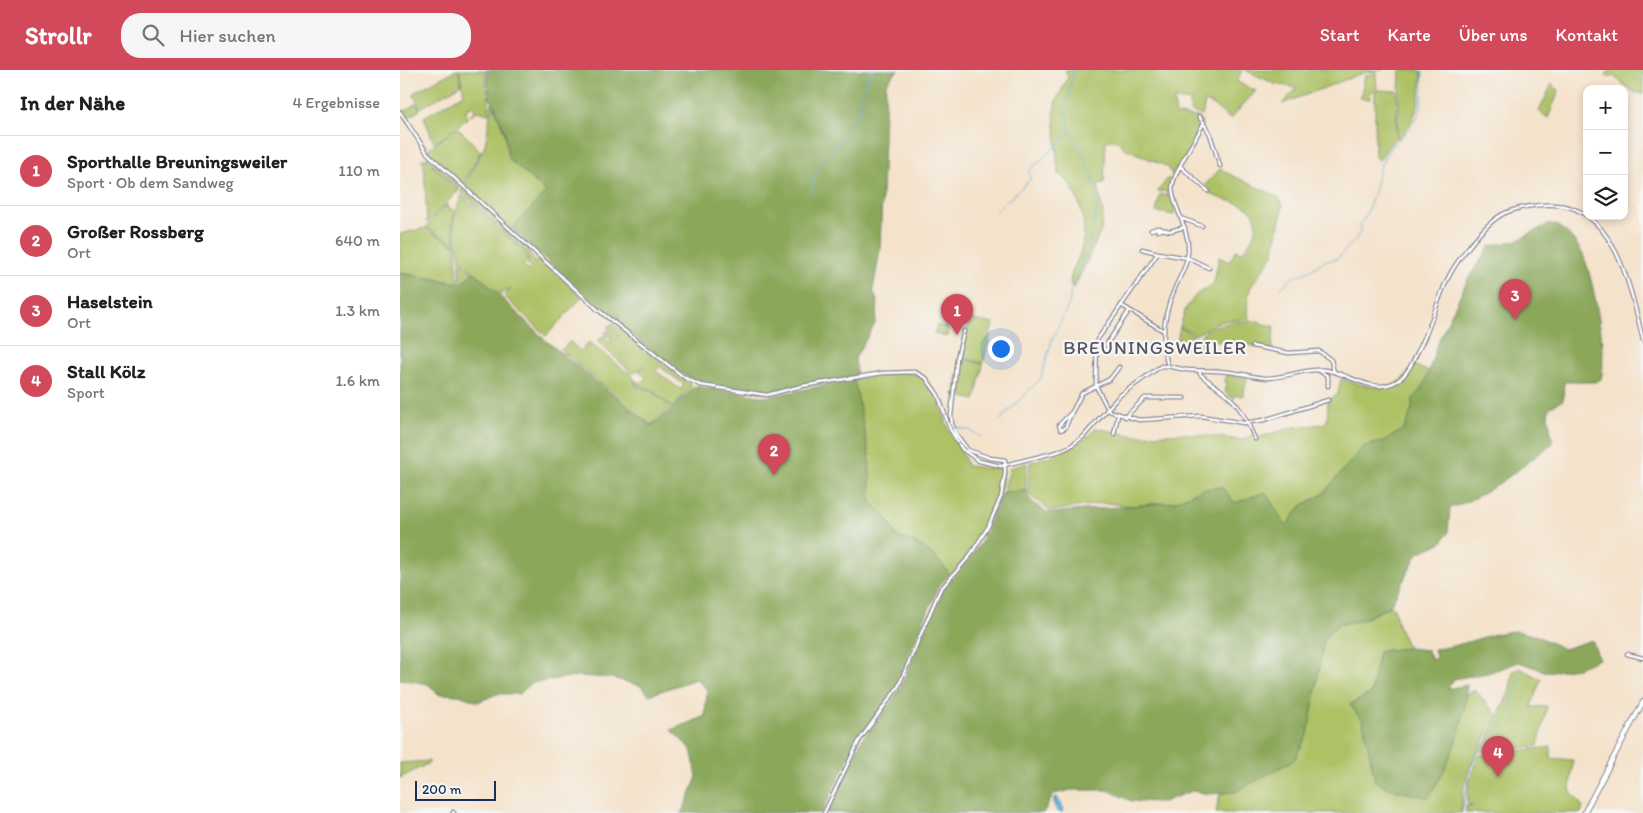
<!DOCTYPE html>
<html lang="de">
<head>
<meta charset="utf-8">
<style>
	body { margin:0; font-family:Itim,sans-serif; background:#f6f6f6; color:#202124 }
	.controls { position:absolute; right:15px; top:15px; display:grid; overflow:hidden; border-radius:10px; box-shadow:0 2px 8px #0003 }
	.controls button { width:45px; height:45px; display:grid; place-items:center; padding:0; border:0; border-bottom:1px solid #e0e0e0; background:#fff; color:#202124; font:25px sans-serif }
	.scale { position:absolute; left:15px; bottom:12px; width:81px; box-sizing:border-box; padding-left:5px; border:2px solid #1b2f5e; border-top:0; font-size:14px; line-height:18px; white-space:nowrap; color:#1b2f5e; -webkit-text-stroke:4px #f6f6f2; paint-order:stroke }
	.you { position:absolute; left:600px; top:278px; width:18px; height:18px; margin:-12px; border:4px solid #fff; border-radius:50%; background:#1a73e8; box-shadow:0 0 0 8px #1a73e833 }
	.badge { display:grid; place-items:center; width:32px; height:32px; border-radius:50%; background:#d1495b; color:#fff; font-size:16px; font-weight:700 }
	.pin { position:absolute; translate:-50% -41px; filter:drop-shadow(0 1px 2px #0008) }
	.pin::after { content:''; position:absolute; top:26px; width:18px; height:15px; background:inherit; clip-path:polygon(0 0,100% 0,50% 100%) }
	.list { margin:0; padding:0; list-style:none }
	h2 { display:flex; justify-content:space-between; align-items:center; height:65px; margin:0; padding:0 20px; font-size:21px }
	h2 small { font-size:16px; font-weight:400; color:#757577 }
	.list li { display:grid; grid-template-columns:32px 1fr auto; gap:15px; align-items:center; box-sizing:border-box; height:70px; padding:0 20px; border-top:1px solid #e0e0e0 }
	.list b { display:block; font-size:19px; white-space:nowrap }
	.list p { margin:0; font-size:16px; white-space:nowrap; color:#757577 }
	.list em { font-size:16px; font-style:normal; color:#757577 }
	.icon { flex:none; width:28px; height:28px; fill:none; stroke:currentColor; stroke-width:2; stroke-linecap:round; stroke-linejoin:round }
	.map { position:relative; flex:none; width:1243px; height:743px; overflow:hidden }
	header { display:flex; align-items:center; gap:30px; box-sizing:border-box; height:70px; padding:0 25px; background:#d1495b; color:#fff }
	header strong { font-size:24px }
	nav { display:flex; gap:28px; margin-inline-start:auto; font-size:18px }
	.search { width:350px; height:45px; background:#f6f6f6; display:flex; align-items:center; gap:12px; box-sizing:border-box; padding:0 18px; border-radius:20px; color:#757577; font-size:19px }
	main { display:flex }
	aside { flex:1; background:#fff }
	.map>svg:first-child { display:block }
	.green { fill:#adc165; stroke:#647862; fill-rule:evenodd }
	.forest { fill:#8aa75a; stroke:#526b5c }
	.water { fill:#53acd1; stroke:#376e98 }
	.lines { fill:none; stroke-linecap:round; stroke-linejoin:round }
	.stream { stroke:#53acd1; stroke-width:1 }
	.minor-casing { stroke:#888894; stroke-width:5 }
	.major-casing { stroke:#888894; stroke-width:6 }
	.minor { stroke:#fff; stroke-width:2.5 }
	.major { stroke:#fff; stroke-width:4 }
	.labels { text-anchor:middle; stroke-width:4.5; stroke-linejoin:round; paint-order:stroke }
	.quarter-label { font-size:19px; letter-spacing:1px; fill:#565668; stroke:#f6f6f2 }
</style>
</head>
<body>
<header>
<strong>Strollr</strong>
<div class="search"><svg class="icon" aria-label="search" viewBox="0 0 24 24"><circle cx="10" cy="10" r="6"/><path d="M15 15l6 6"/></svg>Hier suchen</div>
<nav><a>Start</a><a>Karte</a><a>Über uns</a><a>Kontakt</a></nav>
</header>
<main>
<aside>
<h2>In der Nähe<small>4 Ergebnisse</small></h2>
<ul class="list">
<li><span class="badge">1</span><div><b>Sporthalle Breuningsweiler</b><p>Sport · Ob dem Sandweg</p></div><em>110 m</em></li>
<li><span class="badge">2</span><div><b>Großer Rossberg</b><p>Ort</p></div><em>640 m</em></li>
<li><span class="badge">3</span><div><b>Haselstein</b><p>Ort</p></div><em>1.3 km</em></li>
<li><span class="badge">4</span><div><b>Stall Kölz</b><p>Sport</p></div><em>1.6 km</em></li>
</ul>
</aside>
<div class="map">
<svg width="1243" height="743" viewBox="0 0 1243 743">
	<rect width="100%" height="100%" fill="#f6f6f2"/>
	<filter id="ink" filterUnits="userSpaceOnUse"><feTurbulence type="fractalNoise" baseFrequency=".02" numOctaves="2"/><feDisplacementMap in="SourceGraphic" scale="10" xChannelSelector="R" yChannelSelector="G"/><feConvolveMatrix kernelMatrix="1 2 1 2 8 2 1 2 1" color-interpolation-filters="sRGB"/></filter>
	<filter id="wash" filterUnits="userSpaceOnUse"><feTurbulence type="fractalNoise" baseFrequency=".0096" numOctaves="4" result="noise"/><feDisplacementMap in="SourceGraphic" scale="20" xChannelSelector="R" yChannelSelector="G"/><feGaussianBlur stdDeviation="1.12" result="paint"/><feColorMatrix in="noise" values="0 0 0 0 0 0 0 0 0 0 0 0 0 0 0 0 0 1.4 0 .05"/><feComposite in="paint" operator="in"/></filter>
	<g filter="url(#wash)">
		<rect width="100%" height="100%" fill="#f4e2cb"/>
		<path class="green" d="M56,0H58L61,15L20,38L13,23Z
			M59,0H84L89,32V44L77,41L72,46L70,45L75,41L73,36L66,40L67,49L50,62L58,58L81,81L63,114L27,80L49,64L34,73L24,47L64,24Z
			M665,0H842L837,12L856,21L830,49L813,35L805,32L802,46L790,41V30H774L776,45L797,47L802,52L794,72L773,107L768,97L724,78L718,71L706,70L704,113L698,114L703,144L701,161L674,218L671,216C669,207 673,199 677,191C687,167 686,147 675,124C671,116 667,107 658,104L654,41L656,31L668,7Z
			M845,0H983L963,3L882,34L897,18L875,14Z
			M1000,0L1022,1C1020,28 1019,50 997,69Z
			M1210,0H1243V24L1234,22L1213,6L1211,8L1206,5Z
			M976,3L977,20L997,21L996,67L979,90L975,87V21H971L970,29L960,28L965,6Z
			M1152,14L1159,21L1148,48L1139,41Z
			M16,33L20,40L7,48L24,75L27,76L26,78L2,43Z
			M92,33L105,63L108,88L147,123L112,159L64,116L85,75Z
			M28,86L60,116L59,120L26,88Z
			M24,88L58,121L27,153L24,93L21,90Z
			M821,98L825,102L878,127L883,135L873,185L850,218L847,236L849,249L821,251L795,265L780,256L786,238L797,224L814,213L819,187L829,192L837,179L841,183C853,171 866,148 845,136C833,130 821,131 808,122L810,120L805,115Z
			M768,108L772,111L769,122L758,121Z
			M64,119L126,175L135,193L138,191L136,185L182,227L146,266L104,226L111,218L100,225L60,190L53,153L61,125L125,182L128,191L123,195L128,201L131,198L128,195V184L62,123L61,120Z
			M760,124L771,127L775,135L774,145L756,142Z
			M47,134V138L55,140L52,156L56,175L26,157Z
			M25,158L56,176L58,213L0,203V164Z
			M60,192L73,203L61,214H60Z
			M570,249L593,254L583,293L560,287Z
			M859,251L863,254L874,256L872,280L826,270L825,272L803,270L801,279L780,277L777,271L780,257L793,266L796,271C812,251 834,252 859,251Z
			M212,253L292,316L273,338L250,319L235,314L234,310L241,313L246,308L239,301L245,296L232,304L236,316L250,320L272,338L251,355L161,280L170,271L180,281L189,272L228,303L230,301L198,272L202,266L206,267L208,272L213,266H219L213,262L211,267L205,265V262L210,260L208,257ZM259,296L284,315L281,320L256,301Z
			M537,255L548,258L547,267L534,264Z
			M562,289L583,294L575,330L554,325Z
			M1014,295L1029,302L1023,317L1013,329L1012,340L1004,359L983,372L964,376L923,424L901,436L886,457L843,431L835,433L803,419L774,432L732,436L705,433L650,441L628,424L630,392C654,385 679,378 696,358L735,366L782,363L843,370L853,364L856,368L895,357L924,354L927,350L928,330L938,324L941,309C973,317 993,328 1014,295Z
			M502,302C539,304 539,338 551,365C557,377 564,383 567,396L602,399L604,402C597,442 579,476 550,505C535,485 523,473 498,468L484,445L471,432L469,385L455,314L451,310Z
			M826,304L847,308L843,326L835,325L834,329L825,322L827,313L825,312Z
			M627,393L626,421L603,422L610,398Z
			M990,536L994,538L998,555L1008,578L979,581L971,623L950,635L963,651L975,711L1066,628V625L1075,620L1097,645L1069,699L1064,716L1061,743H816L820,723L835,722L908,664L924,570L936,555L962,550Z
			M1119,598L1141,609L1131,637L1147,636L1138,676L1082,681L1109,623L1113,602Z
			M1151,677V688L1173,690L1170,720L1183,737L1181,743H1066V736L1074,735H1069L1067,732L1069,712L1080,685Z
			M29,691V693L0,708V693Z"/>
		<path class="forest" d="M86,0H498L486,14L480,180L473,220L478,233L475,254L455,288L457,306L365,323L295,311L277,301L246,277L187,227L112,159L146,122L108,88L105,63L94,34L90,29Z
			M1156,154C1169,162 1180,176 1185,190C1194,213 1208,287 1201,309L1196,312H1164L1163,330L1149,338L1148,346L1153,373C1121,397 1089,426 1050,438L1048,463L1041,473L1018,483L990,536L962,550L937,555L924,570L908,664L894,690L835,722L810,724L792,721L763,732L731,731L708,720H671L654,724L643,743H427L462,669L489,635L500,618L540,523L581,473L603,422L626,421C628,430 641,441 651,443L774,432L803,419L822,417L835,433L865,422L886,456L901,436L923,424L964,376L983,372L1004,359L1012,340L1013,329L1023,317L1028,304L1037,274L1069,207L1090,176L1118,170L1147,155Z
			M0,203L61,214L73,203H76L144,269L251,356L271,341L295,316L366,327L451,310L455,314L469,385L471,432L484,445L498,468C523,473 535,485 550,505L539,516L492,624L458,668L422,743H280L284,739L297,707L291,679L271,660L305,646L307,620L296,609L249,625L241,616L212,608L177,606L131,613L120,624H97L78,632L59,625L38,624L28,614L0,609Z
			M1117,561L1137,566L1164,579L1192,570L1199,589L1178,598L1147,602L1119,592L1088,603L1054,609L1047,619L1067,615C1065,655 1050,695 1028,728L990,719L975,711L963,651L950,635L971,623L979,581L1009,578L1027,580L1032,590L1036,588L1034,579C1063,577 1088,562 1117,561Z"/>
		<path class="water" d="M657,727L664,739L662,743L657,741L654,735V728Z"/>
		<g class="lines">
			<path class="stream" d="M630,110L629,101L671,62
				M413,124L411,120L417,98L432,82L460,40V31L470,0
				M597,140L629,111
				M881,218L893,207L908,202L924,191L937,189L956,169L961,160L960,154C971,144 976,108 982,92C989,74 1008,65 1017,47C1024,34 1022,16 1023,1
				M672,219L689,174L698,133L693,108L671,62L665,39L674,0
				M600,350L641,308L652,270L669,234L671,220
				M555,357L569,360L581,367
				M1109,641L1122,603
				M1087,671L1097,663L1106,646
				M1062,743L1070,700L1083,674"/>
		</g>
	</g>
	<g filter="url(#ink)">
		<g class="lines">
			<defs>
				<path id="minor" d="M0,42L27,83L197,239L285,308L300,315L367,325L402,316L483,303L515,302L526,308L538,325L550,359L562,379L579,391L601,396L657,382L669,377L683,367L719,326L761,296C770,295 778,299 787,300C801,301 815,300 829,302C841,303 853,307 866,308C886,308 905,298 926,300C947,303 970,322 991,314C1005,309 1011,296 1017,283C1030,260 1036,234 1047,210C1056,191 1084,154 1103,144C1117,137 1139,134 1155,135C1216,137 1232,224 1243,270
					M799,46L810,64L820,96
					M780,96L808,121
					M783,149L802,156
					M757,158H760L761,160L758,161Z
					M761,159L770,161L785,157
					M751,160L757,158
					M742,179L758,183
					M809,198L788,188L758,183L697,270L696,316L709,341L739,350L801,346L844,353L864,350L928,330
					M721,235L762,260
					M706,275L729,241
					M852,276L889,283L919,281L931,290L934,302
					M768,296C760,270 764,243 775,218C780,206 787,196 788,183C791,159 768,129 773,113C779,92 795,72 804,52
					M918,300L928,306V316
					M800,301V304C807,311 815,315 822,321C840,334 846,349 855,369
					M672,342L682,323L710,309L719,297
					M672,342L665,358L661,360L659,355Z
					M725,347L745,328H784
					M714,364L718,345
					M1227,584L1243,588
					M53,742L54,743
					M424,743L459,671L498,617L540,520L569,487L588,457L601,427L605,403V390L590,388L568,380L556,364L552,354L551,346L557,288L564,261"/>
				<path id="major" d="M1184,743L1243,632"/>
			</defs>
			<use href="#minor" class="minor-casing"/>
			<use href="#major" class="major-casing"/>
			<use href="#minor" class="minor"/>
			<use href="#major" class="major"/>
		</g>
	</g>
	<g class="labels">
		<g class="quarter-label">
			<text x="755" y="284">BREUNINGSWEILER</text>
		</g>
	</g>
</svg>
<div class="controls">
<button>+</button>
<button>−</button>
<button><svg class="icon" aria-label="layers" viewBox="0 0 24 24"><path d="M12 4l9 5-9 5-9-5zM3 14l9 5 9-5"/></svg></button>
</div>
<div class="scale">200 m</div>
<div class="you"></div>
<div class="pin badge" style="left:557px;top:265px">1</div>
<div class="pin badge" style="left:374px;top:405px">2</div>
<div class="pin badge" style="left:1115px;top:250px">3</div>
<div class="pin badge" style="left:1098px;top:707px">4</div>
</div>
</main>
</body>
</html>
